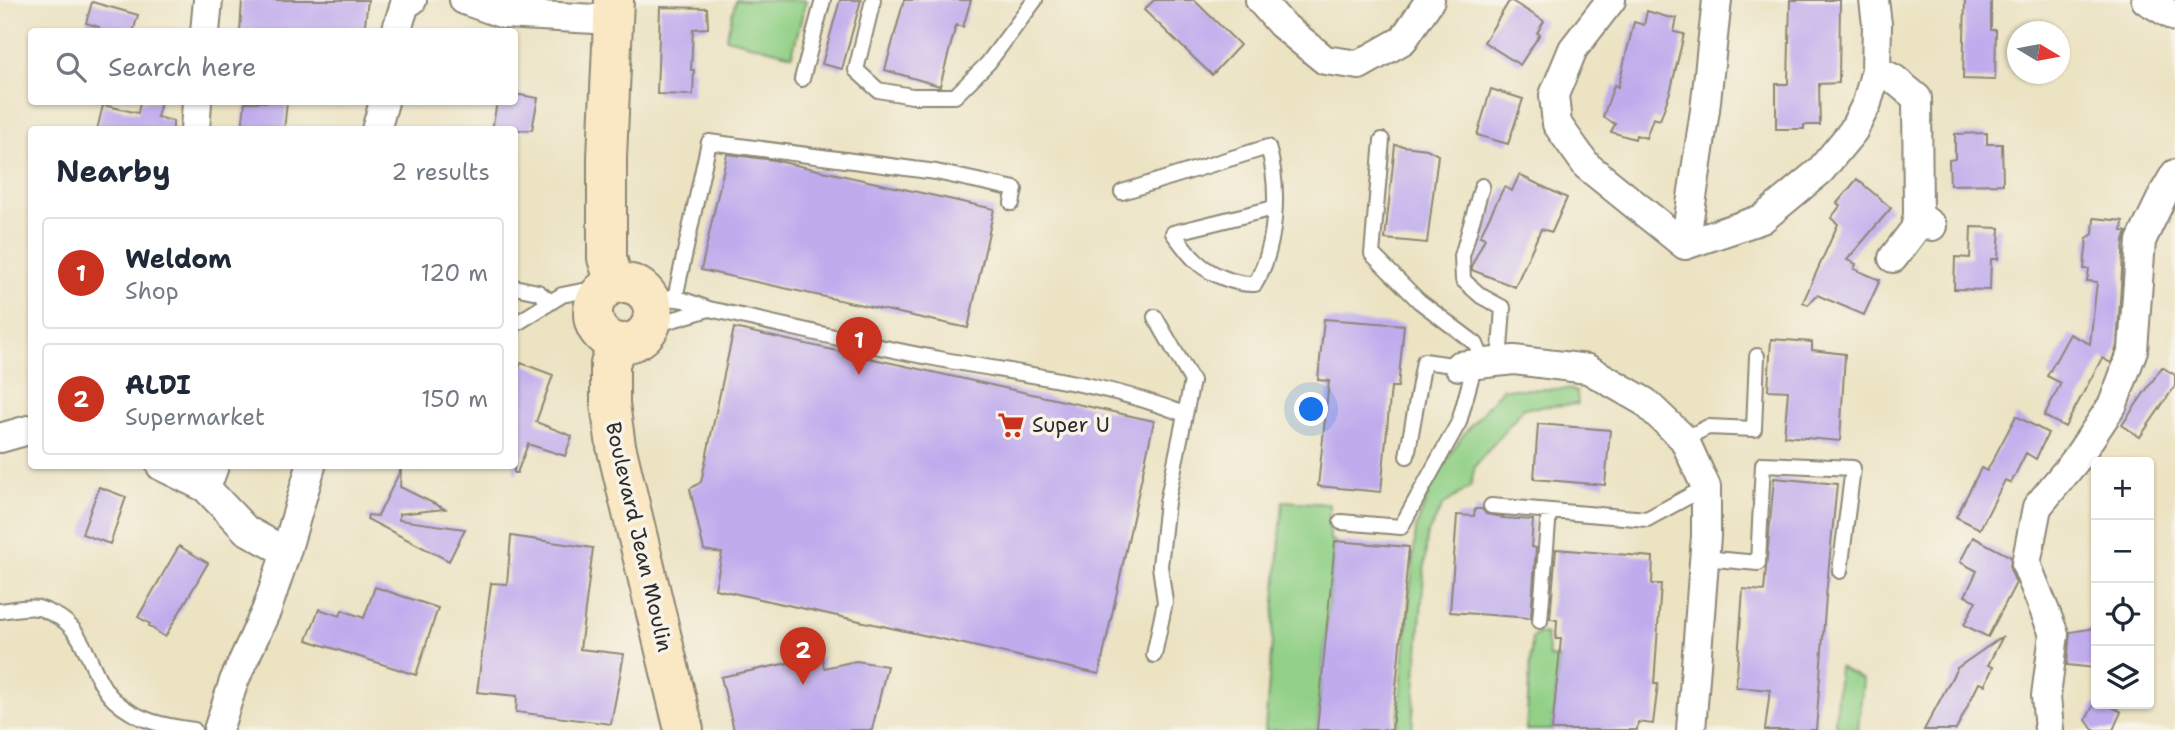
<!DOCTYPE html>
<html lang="en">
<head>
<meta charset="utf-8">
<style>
	body { margin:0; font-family:"Shantell Sans",sans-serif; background:#f2f2f3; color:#1f2937 }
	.controls { position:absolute; right:21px; bottom:21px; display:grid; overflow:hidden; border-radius:7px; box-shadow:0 2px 5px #0004 }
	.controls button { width:63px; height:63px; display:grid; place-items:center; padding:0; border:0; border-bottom:2px solid #e0e1e3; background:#fff; color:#1f2937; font:35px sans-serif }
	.compass { position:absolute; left:2007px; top:21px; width:63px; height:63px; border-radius:50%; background:#fff; box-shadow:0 2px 5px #0004; rotate:100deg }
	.you { position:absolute; left:1312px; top:410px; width:24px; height:24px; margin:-18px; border:5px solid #fff; border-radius:50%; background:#1a73e8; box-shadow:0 0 0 10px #1a73e833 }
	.badge { display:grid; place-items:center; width:46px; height:46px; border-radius:50%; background:#c8321e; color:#fff; font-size:23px; font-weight:700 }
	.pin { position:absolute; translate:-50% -58px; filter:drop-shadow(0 2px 4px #0008) }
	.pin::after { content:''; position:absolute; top:37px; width:24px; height:21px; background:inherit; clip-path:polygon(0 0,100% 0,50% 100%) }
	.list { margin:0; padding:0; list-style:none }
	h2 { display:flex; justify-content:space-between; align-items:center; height:91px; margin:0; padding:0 28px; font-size:30px }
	h2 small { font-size:23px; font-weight:400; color:#747a83 }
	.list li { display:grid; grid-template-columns:46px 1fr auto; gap:21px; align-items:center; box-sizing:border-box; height:112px; margin:0 14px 14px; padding:0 14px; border:2px solid #e0e1e3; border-radius:7px }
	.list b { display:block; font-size:26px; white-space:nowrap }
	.list p { margin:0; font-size:23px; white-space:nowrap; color:#747a83 }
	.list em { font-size:23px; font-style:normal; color:#747a83 }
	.icon { flex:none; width:38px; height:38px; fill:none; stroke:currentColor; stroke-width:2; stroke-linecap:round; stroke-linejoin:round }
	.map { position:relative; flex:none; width:2175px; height:730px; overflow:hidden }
	.search { position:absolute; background:#fff; box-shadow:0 2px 5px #0004; left:28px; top:28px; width:490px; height:77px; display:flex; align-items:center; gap:18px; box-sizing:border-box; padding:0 24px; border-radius:7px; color:#747a83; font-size:26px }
	.panel { position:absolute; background:#fff; box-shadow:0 2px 5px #0004; left:28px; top:126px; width:490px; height:343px; border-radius:7px }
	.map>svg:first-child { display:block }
	.green { fill:#91d086; stroke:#5e7e58; stroke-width:2 }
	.building { fill:#c0aced }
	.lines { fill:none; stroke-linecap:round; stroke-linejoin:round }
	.lane-casing { stroke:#8c8777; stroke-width:18 }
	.street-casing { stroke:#8c8777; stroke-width:32 }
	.secondary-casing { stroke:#8c8777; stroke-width:42 }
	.lane { stroke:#fff; stroke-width:14 }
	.street { stroke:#fff; stroke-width:28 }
	.secondary { stroke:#fae7c3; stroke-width:38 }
	.labels { text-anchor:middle; stroke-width:7; stroke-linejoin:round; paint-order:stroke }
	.poi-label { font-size:21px; fill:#2b2b2b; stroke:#f7f3e8; text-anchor:start }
	.street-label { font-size:21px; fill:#2b2b2b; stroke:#f7f3e8 }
</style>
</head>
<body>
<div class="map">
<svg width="2175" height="730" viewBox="0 0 2175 730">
	<rect width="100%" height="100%" fill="#f7f3e8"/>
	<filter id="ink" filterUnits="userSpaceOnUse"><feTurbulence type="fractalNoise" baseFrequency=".0143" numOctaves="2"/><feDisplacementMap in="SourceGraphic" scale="14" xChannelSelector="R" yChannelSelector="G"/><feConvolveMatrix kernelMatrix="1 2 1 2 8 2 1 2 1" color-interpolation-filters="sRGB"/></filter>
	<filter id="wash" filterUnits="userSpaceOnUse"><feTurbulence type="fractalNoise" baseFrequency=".00686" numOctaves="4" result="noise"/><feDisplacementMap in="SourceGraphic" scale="28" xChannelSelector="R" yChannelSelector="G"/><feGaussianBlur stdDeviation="1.57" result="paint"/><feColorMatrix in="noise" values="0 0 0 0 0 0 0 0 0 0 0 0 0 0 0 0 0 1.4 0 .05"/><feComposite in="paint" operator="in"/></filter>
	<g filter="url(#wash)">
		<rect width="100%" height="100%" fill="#ece3c3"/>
		<path class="green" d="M736,0H806L792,55L726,38Z
			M1502,389H1568L1577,392L1578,404L1524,408L1475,466L1470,487L1443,505L1427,535L1412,730H1397L1416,528L1434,479L1463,435Z
			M1283,501L1329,504L1330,540L1335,541L1317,730H1265Z
			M1538,633L1546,635L1549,657L1559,658L1552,730H1526L1532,638Z
			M1839,667L1863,680L1858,730H1842L1835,724Z"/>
		<g id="blocks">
			<path class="building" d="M242,0H368L364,32H240Z
				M840,0H861L842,69L822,64Z
				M904,0H971L963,27L956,25L940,86L885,70Z
				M1154,0H1194L1240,45L1212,75L1144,10Z
				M1510,0L1544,21L1537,33L1540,34L1520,65L1484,42Z
				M1790,0H1840L1839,83L1819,84L1820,125H1804V129H1776V84H1788Z
				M1965,0H1991V30H1996L1995,80L1963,79Z
				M92,2L138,15L133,32H98L99,27L86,23Z
				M660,7L707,8L708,28L693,29L691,70H694L693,95L657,94Z
				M1647,11L1667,17L1677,18L1674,32L1684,34L1671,89L1660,120L1653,118L1646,138L1636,135L1635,139L1611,132L1615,124L1603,117L1614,85L1618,87L1634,22L1644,25Z
				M1491,89L1523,99L1508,144L1477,135Z
				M514,94L538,98L532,130H492L497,102H514Z
				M140,102H161L157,117L173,121V130H97L103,105L138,113Z
				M245,102H287L284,130H242Z
				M1987,133V144H2002L2003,184L1950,185L1949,160L1955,159V134Z
				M1395,145L1427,149L1438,155L1427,243L1385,239Z
				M727,154L773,160L994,209L968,328L701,270Z
				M1519,175L1567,198L1552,232L1541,229L1515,287L1472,270V265L1485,238L1480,236L1504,187L1512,191Z
				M1857,179L1891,208L1847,260L1856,264L1854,269L1880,280L1864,315L1817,295L1808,305L1803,302L1838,224L1831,218L1840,206L1837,203Z
				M2094,218L2123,221L2122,231L2127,232L2124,240L2117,346L2111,363L2102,358L2065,427L2044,416L2061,383L2047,376L2070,334L2090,344L2097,282L2087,281L2089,269H2084L2087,238L2093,234Z
				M1971,227L2000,228L1998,259H1991L1990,290L1954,289L1955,257L1970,258Z
				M1324,319L1404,325L1398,387H1391L1381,492L1318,486L1329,381L1318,380Z
				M734,328L1154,421L1099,674L715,589L722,553L704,550L690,489L701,482Z
				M1771,339L1812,342V350L1845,354L1840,441L1784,436L1788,391L1768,390Z
				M521,363L553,375L536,422L572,436L565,456L528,444L517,473H514V381Z
				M2162,367L2175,375V386L2140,437L2122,425Z
				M2016,416L2048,433L2036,459L2026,453L2011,483L2005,480L1980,529L1956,517L1981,468L1987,471Z
				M1538,424L1610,430L1605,485L1534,479Z
				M401,469L400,487L445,509L399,514V520L465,529L449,561L367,519L368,515L378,516Z
				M1774,478L1837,484L1826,596L1816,730H1765L1770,690L1736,687L1743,589L1764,591Z
				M99,487L126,497L110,544L82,534Z
				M1475,509H1482L1486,514L1503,517L1502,518L1533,520L1531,547L1536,548L1531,618L1450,612L1457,515L1474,516Z
				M511,536L593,548L580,649L624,654L611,724L516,712L517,696L477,692L491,583L507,584Z
				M1973,537L2011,557L2010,569L2016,583L1988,637L1964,625L1976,601L1965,596L1977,571L1960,562Z
				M1335,541L1409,547L1392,730H1317Z
				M179,546L208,563L165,637L149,626L150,624L138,617Z
				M1556,549L1653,557L1652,584H1661L1654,684H1658L1653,724L1638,722L1637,730H1552L1561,639H1556L1557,620L1550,619Z
				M375,587L438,608L416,675L307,640L319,609L340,616L342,610L364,618Z
				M2096,628V668L2067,665L2070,632Z
				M2003,636L1988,665L1993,667L1985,685L1979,683L1956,730H1924L1957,668Z
				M822,656L824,668L856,661L887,666L872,730H734L721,677Z
				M2094,704H2107L2121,712L2113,730H2093L2086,720Z"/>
		</g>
	</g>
	<g filter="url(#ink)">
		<use href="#blocks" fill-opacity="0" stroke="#8c8777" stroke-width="2"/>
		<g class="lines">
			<defs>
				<path id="lane" d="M873,0L856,70L878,90L912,96H955L988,63L1035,0
					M802,79L823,0
					M1382,140L1372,254L1419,301L1476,344L1484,363
					M1482,186L1462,256L1463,280L1481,296L1503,308L1499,362
					M1122,192L1268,147C1280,187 1277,247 1255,284C1235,285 1209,274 1195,260C1187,252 1180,242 1173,233L1274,208
					M514,287L538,292L551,302
					M647,295L684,300L709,309L665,322L650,323
					M675,298L709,142L936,172L1015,189L1012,203
					M709,309C784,325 859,344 934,358C1018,374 1104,382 1184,414
					M514,325L562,295L582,291L599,296
					M1684,439L1708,427L1754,429L1757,356
					M1407,456L1424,361L1459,366
					M1491,506L1647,519L1706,487
					M1341,522L1401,527L1459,422L1475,364
					M1704,558L1758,563L1763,464L1853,468L1840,571
					M0,611C12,610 26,606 38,608C43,609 48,612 53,614C89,630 88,675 114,700C137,721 164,726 194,730
					M1540,621L1549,511
					M1154,655L1165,602L1160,566L1167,502L1192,381L1155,317"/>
				<path id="street" d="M464,0L504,14L613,20
					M1260,0L1281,24L1325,60L1359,65L1403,40L1430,0
					M1611,0L1573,49L1554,95L1557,124L1587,166L1685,245
					M1717,0L1705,110L1685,245L1762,219L1820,171L1853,131L1867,103L1876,70L1877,24L1874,0
					M2146,0L2175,17
					M205,32L208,0
					M396,32L405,4L412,0
					M1876,70L1894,79L1917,98L1918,215L1932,226
					M195,130L197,102
					M376,130L384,102
					M1893,258L1915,229L1918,215
					M1459,366L1514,360L1588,369L1645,402L1684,439L1706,487V536L1691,730
					M0,438L32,429
					M161,466L206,488
					M214,466L206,488L246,530L286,552L311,466
					M218,730L234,681L267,609L286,552
					M2049,730L2046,696L2054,634L2026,564L2037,507L2075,461L2113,404L2133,350L2141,241L2164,193L2175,174"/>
				<path id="secondary" d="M614,0L607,157V258L615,284
					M593 313a30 30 0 1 1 60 0a30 30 0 1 1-60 0Z
					M617,343L610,364V404L616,446L684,730"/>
			</defs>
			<use href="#lane" class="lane-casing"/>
			<use href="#street" class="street-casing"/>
			<use href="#secondary" class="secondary-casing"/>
			<use href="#lane" class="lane"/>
			<use href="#street" class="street"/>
			<use href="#secondary" class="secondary"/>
		</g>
	</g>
	<defs>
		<symbol id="supermarket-bare" viewBox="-9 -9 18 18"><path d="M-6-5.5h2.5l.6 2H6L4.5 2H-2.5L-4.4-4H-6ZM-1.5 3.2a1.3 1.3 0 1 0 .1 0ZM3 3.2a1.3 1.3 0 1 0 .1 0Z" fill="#c8321e" stroke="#f7f3e8" stroke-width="2.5" paint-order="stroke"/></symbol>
	</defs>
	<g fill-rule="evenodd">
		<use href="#supermarket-bare" x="992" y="406" width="38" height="38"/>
	</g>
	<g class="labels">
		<g class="poi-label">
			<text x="1032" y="432">Super U</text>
		</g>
		<g class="street-label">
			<text transform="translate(639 537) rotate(77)" y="7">Boulevard Jean Moulin</text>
		</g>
	</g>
</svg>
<div class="controls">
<button>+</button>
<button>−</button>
<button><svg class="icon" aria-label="locate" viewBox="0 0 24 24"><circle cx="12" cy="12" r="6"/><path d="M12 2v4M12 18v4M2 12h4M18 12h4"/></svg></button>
<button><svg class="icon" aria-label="layers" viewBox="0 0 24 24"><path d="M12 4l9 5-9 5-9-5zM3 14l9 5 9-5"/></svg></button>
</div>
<svg class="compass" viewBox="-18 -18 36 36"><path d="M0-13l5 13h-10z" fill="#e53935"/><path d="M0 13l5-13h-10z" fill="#747a83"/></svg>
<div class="you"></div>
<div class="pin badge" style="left:859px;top:375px">1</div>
<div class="pin badge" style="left:803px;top:685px">2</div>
<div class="search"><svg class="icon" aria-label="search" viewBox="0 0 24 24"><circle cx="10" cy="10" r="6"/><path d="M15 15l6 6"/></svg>Search here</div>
<section class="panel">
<h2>Nearby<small>2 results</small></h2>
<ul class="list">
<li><span class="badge">1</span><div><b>Weldom</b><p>Shop</p></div><em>120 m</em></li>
<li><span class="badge">2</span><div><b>ALDI</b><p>Supermarket</p></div><em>150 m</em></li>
</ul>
</section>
</div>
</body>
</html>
